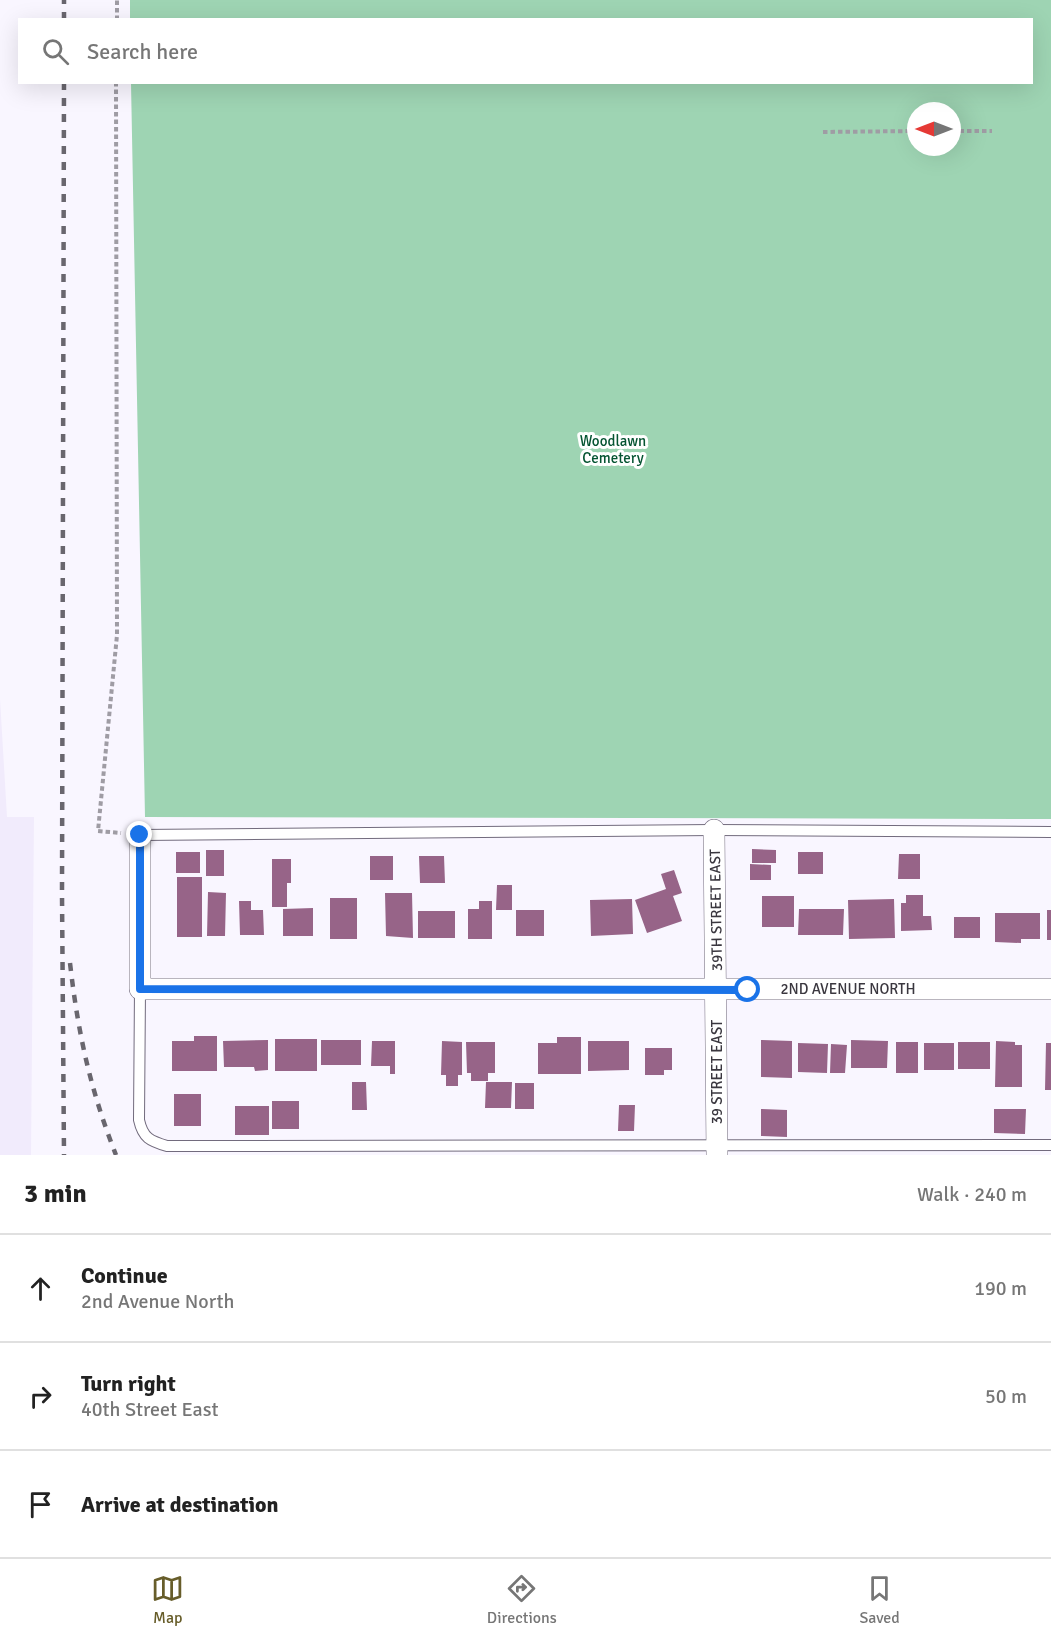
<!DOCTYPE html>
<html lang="en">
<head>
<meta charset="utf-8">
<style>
	body { margin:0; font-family:Signika,sans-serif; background:#f2f2f2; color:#222 }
	.compass { position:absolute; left:907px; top:102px; width:54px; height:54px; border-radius:50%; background:#fff; box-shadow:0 6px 24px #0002; rotate:270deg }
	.stop { position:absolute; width:18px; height:18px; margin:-14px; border:4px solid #1a73e8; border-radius:50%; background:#fff }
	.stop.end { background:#1a73e8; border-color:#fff; box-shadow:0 2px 6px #0008 }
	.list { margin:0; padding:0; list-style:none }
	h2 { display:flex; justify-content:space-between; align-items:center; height:78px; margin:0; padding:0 24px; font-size:26px }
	h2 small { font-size:20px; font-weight:400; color:#767676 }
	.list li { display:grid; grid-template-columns:39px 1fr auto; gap:18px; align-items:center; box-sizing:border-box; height:108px; padding:0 24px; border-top:2px solid #e0e0e0 }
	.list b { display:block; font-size:22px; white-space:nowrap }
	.list p { margin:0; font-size:20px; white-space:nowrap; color:#767676 }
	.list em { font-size:20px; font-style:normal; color:#767676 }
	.icon { flex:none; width:33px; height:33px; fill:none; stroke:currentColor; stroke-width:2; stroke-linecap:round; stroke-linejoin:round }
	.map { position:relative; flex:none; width:1051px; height:1155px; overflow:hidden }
	.search { position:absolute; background:#fff; box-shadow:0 6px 24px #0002; left:18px; right:18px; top:18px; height:66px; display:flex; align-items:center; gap:15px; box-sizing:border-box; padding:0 21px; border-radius:0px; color:#767676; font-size:22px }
	.sheet { height:402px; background:#fff }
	nav { display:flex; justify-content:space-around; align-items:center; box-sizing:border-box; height:84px; border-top:2px solid #e0e0e0; background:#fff; font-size:16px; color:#767676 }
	nav a { display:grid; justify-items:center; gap:3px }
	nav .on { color:#675d2a }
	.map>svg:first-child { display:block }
	.built { fill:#f1ebfc }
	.green { fill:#9ed4b3; fill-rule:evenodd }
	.building { fill:#976488 }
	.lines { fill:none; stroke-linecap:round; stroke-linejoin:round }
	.service-casing { stroke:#726b7d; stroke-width:12 }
	.minor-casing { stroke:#726b7d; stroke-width:22 }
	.path { stroke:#9f9ca4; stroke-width:4; stroke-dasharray:4.5 3; stroke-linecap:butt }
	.service { stroke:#fff; stroke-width:10 }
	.minor { stroke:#fff; stroke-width:21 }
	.rail { stroke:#69666e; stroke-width:4.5; stroke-dasharray:8 8; stroke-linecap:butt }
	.route { stroke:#1a73e8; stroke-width:8 }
	.labels { text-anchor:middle; stroke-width:6; stroke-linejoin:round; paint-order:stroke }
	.park-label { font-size:15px; fill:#055432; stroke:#fff }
	.street-label { font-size:15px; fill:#3a373f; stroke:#fff }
</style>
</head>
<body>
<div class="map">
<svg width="1051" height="1155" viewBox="0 0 1051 1155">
	<rect width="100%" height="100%" fill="#f9f6ff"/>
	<path class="built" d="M0,699L7,817H34L31,1155H0Z"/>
	<path class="green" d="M130,0H1051V819L145,817L131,83L1032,82V20H130ZM916,111H952V147H916Z"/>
	<path class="building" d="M752,849L776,850V863H752Z
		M206,850H224V876H206Z
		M176,852H200V873H176Z
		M798,852H823V874H798Z
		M899,854H920V879H898Z
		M370,856H393V880H370Z
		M419,856H444L445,883H420Z
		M272,859H291V883H287V907H272Z
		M750,864L771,865V880H750Z
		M674,870L682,893L673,896L682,921L647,933L635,900L666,889L661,874Z
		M177,877H202V937H177Z
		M497,885H512V910H496Z
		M208,892L226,893L225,936H207Z
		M385,893H412L413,938L386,936Z
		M906,895H923V916H931L932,930L901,931V903H906Z
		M762,896H794V927H762Z
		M330,898H357V939H330Z
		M632,899L633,934L591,936L590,900Z
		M894,899L895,938L849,939L848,900Z
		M239,901H251V910H263L264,935H240Z
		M479,901H492V939H468V909H479Z
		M313,908V936H283V909Z
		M799,909H844L843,935H798Z
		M516,910H544V936H516Z
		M1047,910H1051V940H1047Z
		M418,911H455V938H418Z
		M995,913H1040V939H1021V943L995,942Z
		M954,917H980V938H954Z
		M194,1036H217V1071H172V1041H194Z
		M557,1037H581V1074H538V1043H557Z
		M275,1039H317V1071H275Z
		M268,1040V1070L255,1071L254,1067H224L223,1041Z
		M321,1040H361V1065H321Z
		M761,1040L792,1041V1078L761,1077Z
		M851,1040L888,1041L887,1068H851Z
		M372,1041H395V1074H390V1066H371Z
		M442,1041L462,1042V1075H458V1086H446V1075H441Z
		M588,1041H629V1070L588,1071Z
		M996,1041L1015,1042V1045H1022V1087H995Z
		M466,1042H495V1073H488V1081H471V1073H467Z
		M896,1042H918V1073H896Z
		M958,1042H990V1069H958Z
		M798,1043L828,1044L827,1073L798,1072Z
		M924,1043H954V1070H924Z
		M1046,1043H1051V1090H1045Z
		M831,1044L847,1045L845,1073H830Z
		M645,1048H672V1070H664V1075H645Z
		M352,1082H366L367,1110H352Z
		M486,1082H512L511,1108H485Z
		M515,1083H534V1109H515Z
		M174,1094H201V1126H174Z
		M272,1101H299V1129H272Z
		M619,1105H635L634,1131H618Z
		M235,1106H269V1135H235Z
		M761,1109L787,1110V1137L761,1136Z
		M994,1109H1026L1025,1134L994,1133Z"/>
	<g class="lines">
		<defs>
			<path id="service" d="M140,835L714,830L1051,832
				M140,989L139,1120C143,1138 150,1141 167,1146L1051,1145"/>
			<path id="minor" d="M714,830L717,1155
				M140,835V989H1051"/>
		</defs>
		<use href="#service" class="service-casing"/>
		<use href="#minor" class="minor-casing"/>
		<path class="path" d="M117,20V0
			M116,82L117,635L98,831L121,833
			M952,131H992
			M823,132L916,131"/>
		<use href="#service" class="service"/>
		<use href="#minor" class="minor"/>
		<path class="rail" d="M64,20V0
			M64,82L62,894L64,1155
			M70,963C78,1033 90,1089 116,1155"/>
	</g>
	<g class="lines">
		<path class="route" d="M140,835V989L748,990"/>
	</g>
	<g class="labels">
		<g class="park-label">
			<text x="613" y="446">Woodlawn<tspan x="613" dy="17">Cemetery</tspan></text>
		</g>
		<g class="street-label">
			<text transform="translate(716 910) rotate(-91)" y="5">39TH STREET EAST</text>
			<text x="848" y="994">2ND AVENUE NORTH</text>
			<text transform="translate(717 1072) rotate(-90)" y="5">39 STREET EAST</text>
		</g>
	</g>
</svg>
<svg class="compass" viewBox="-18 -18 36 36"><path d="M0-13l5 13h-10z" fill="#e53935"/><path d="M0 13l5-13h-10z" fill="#767676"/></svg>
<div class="stop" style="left:748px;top:990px"></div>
<div class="stop end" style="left:140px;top:835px"></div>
<div class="search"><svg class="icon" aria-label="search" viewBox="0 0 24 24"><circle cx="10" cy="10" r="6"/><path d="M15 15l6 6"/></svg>Search here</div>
</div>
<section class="sheet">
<h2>3 min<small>Walk · 240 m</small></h2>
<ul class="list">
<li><svg class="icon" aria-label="ahead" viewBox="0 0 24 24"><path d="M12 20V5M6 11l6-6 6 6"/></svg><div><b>Continue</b><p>2nd Avenue North</p></div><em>190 m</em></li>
<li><svg class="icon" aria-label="right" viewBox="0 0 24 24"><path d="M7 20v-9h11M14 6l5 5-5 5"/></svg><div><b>Turn right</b><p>40th Street East</p></div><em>50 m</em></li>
<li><svg class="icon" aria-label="arrive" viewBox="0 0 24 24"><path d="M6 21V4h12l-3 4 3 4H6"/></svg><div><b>Arrive at destination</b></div></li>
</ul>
</section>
<nav>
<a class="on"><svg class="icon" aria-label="map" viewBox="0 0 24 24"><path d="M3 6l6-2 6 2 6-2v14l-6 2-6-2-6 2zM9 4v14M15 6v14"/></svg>Map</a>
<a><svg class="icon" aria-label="directions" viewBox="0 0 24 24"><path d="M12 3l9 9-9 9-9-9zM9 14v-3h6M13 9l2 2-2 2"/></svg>Directions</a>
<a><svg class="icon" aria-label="saved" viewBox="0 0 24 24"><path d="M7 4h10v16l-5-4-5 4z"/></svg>Saved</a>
</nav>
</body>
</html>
